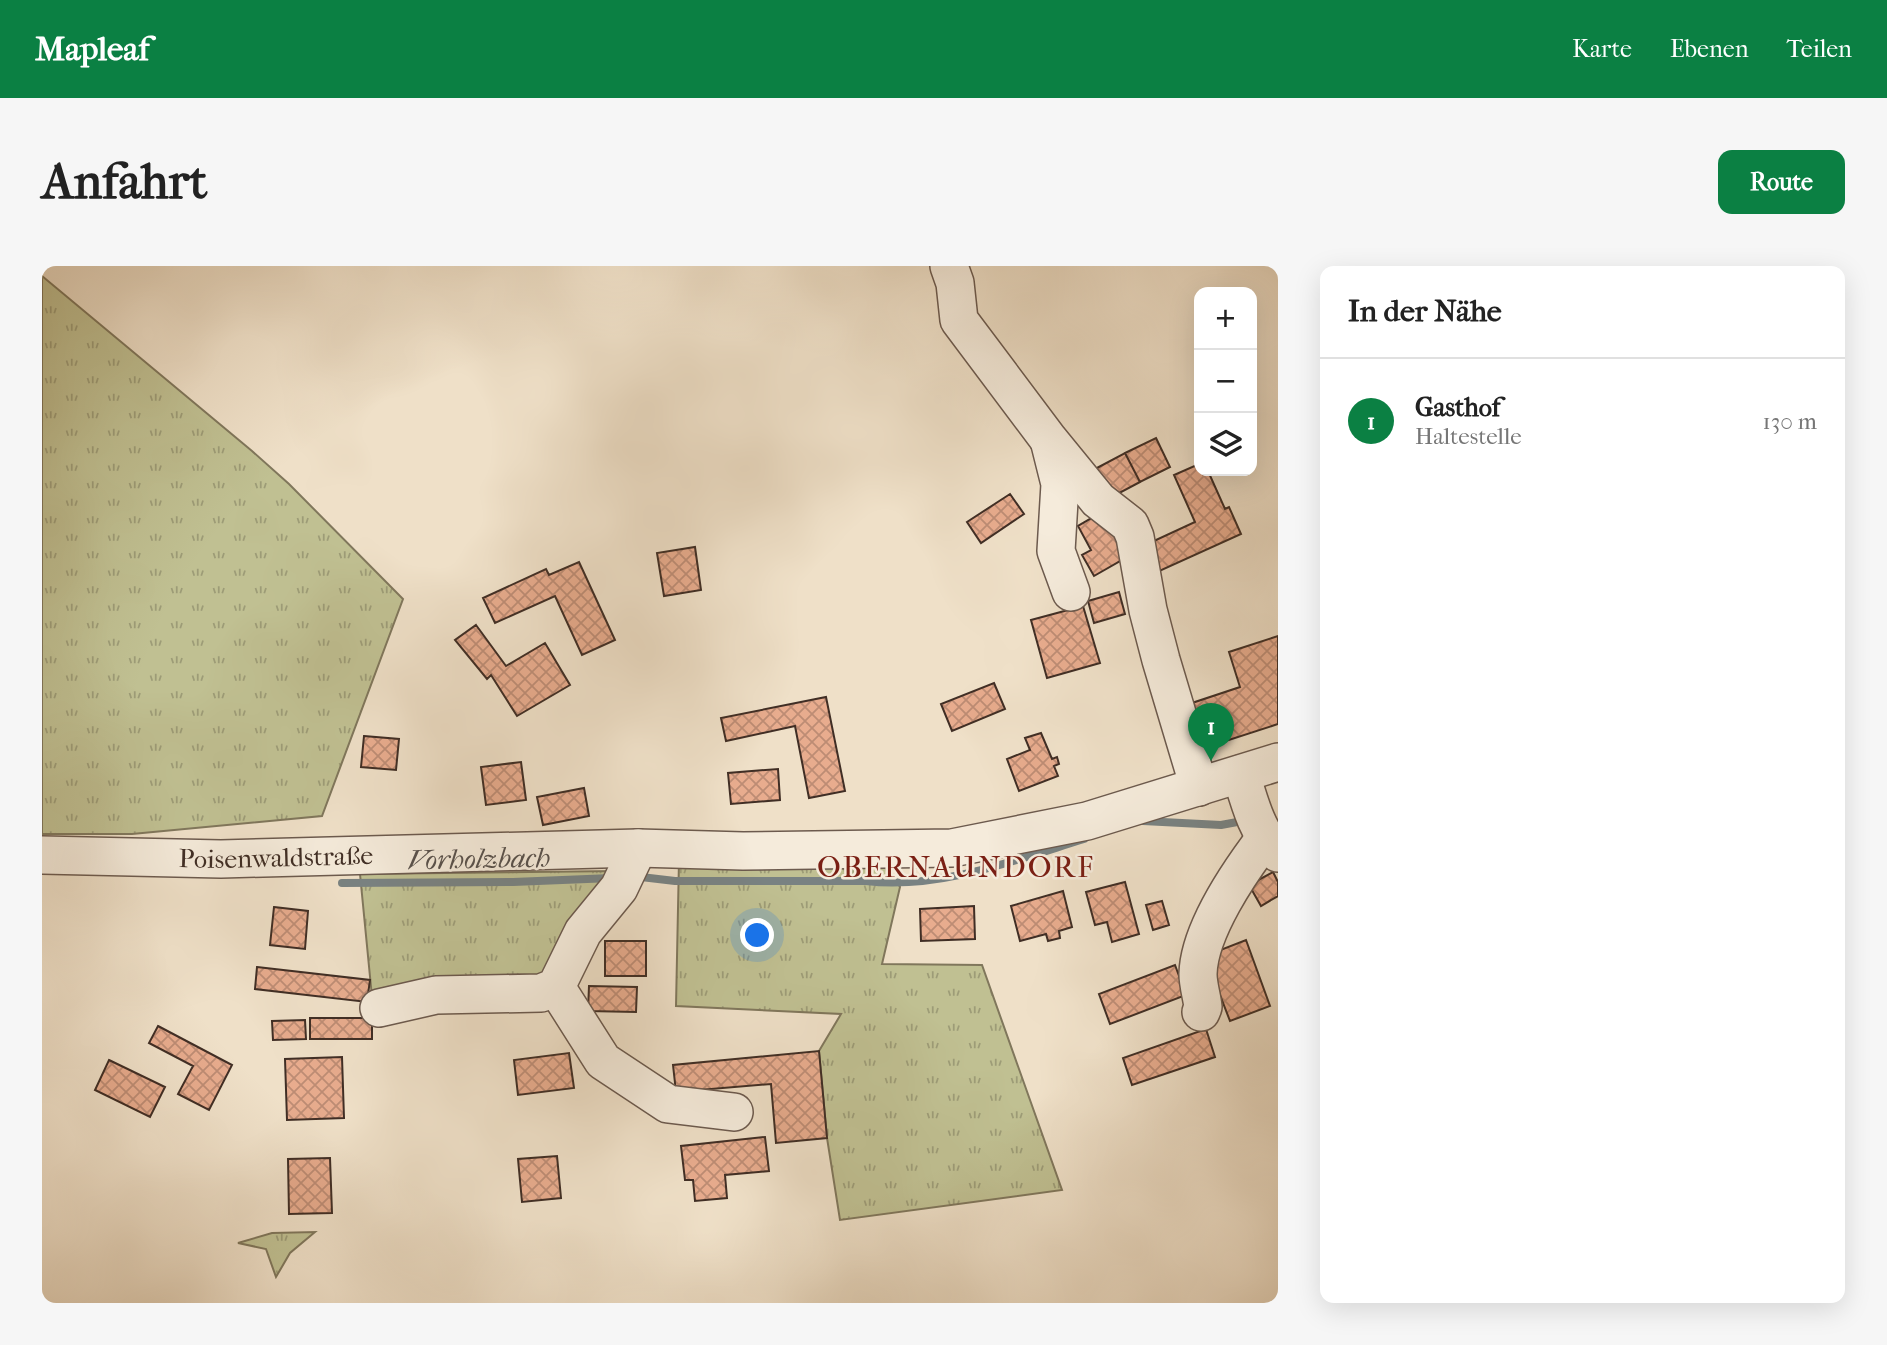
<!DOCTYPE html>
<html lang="de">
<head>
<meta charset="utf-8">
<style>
	body { margin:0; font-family:"IM FELL French Canon",serif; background:#f6f6f6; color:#222 }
	.controls { position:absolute; right:21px; top:21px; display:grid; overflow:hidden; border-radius:14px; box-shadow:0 7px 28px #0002 }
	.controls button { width:63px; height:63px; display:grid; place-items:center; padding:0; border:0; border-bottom:2px solid #e0e0e0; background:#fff; color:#222; font:35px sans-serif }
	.you { position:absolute; left:716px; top:670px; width:24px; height:24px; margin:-18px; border:5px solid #fff; border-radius:50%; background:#1a73e8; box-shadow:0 0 0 10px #1a73e833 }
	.badge { display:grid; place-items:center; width:46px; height:46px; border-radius:50%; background:#0b8043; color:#fff; font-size:23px; font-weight:700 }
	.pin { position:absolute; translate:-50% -58px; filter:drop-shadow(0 2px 4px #0008) }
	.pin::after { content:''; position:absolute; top:37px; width:24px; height:21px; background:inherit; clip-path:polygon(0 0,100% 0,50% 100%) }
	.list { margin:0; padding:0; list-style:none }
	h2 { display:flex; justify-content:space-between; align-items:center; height:91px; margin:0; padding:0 28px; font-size:30px }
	h2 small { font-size:23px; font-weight:400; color:#767676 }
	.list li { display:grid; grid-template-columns:46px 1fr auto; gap:21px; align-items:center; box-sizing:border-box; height:126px; padding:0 28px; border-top:2px solid #e0e0e0 }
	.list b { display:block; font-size:26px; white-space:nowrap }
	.list p { margin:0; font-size:23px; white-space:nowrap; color:#767676 }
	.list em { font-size:23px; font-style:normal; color:#767676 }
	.icon { flex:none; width:38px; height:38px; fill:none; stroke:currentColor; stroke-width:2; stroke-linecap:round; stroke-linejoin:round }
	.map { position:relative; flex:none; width:1236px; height:1037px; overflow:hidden; border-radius:14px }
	header { display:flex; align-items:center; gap:42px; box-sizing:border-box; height:98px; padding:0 35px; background:#0b8043; color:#fff }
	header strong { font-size:33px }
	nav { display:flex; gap:38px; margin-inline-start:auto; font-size:24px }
	.intro { display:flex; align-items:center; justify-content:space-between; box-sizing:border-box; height:168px; padding:0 42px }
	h1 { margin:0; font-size:49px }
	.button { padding:18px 32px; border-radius:14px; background:#0b8043; color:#fff; font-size:24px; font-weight:700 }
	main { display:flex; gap:42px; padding:0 42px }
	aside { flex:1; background:#fff; border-radius:14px; box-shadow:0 7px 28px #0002 }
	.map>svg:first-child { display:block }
	.grass { fill:url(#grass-tufts); stroke:#80775c; stroke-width:2 }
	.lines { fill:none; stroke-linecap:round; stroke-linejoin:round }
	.stream { stroke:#798282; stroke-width:8 }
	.building { fill:url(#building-cross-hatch); stroke:#402e25; stroke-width:2 }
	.minor-casing { stroke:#6c5a4e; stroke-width:40 }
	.minor { stroke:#f5ebdb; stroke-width:37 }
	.labels { text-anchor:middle; stroke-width:5; stroke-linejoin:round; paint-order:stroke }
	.street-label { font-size:26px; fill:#402e25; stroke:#f5ebdb }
	.water-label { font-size:28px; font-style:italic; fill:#58514c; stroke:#f5ebdb }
	.quarter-label { font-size:30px; letter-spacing:2px; fill:#7a1f14; stroke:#f5ebdb }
</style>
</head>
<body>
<header>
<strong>Mapleaf</strong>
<nav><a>Karte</a><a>Ebenen</a><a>Teilen</a></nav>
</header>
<div class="intro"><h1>Anfahrt</h1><a class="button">Route</a></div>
<main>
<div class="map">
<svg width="1236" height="1037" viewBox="0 0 1236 1037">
	<defs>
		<pattern id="grass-tufts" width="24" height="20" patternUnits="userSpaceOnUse" patternTransform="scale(1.75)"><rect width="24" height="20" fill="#c0c092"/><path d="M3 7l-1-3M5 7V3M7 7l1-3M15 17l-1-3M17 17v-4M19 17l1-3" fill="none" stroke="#9d9c77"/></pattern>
		<pattern id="building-cross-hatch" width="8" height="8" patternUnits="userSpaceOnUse" patternTransform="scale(1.75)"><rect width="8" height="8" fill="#e8ac8e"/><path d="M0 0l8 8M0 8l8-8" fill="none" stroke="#bd8c74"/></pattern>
	</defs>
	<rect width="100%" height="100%" fill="#efe0c8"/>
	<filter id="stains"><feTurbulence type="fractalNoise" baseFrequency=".00286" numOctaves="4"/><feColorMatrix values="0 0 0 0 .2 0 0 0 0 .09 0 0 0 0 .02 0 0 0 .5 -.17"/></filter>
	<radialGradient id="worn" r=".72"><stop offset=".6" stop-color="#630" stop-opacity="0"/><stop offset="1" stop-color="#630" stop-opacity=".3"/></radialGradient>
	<path class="grass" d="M0,10L210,185L247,218L361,333L280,550L90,568H0Z
		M637,594L842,595L858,621L840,698L940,699L1020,924L798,954L785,872L777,785L799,748L634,740Z
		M575,605L502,718L330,731L318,608Z
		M273,966L248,987L234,1011L224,983L196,977L230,967Z"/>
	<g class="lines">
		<path class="stream" d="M1101,555L1179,559L1206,554
			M599,611L633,615H824C895,624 974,594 1042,573
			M300,617L471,616L570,612"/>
	</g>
	<path class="building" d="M1114,172L1128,201L1098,216L1083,187Z
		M1083,187L1098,216L1068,232L1053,203Z
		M1157,198V205H1166L1183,243L1187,241L1199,268L1113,307L1101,280L1153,256L1132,209Z
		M968,228L982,248L939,277L925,256Z
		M1060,246L1085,291L1052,310L1040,289L1049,284L1036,260Z
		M653,281L659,324L622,330L615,287Z
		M537,296L573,374L540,389L513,330L453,357L441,332L504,303L507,309Z
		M1077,326L1083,348L1052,357L1046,335Z
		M1041,340L1058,397L1005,412L989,354Z
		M434,359L464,400L503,377L528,419L475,450L449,409L445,413L413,374Z
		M1236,370V458L1159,483L1144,439L1198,421L1187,386Z
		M952,417L963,443L910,465L899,438Z
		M784,431L803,525L767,532L753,460L684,475L679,452Z
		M999,467L1010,493L1015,491L1017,498L1012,500L1016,510L977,525L965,493L988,484L983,472Z
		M322,470L357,473L354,504L319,501Z
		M479,496L484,534L444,539L439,501Z
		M736,503L738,534L689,538L686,507Z
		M542,522L547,550L501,559L495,531Z
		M1231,606L1236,616V630L1219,640L1207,619Z
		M1083,616L1097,668L1070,676L1065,656L1053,659L1044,626Z
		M1021,625L1030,661L1017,665L1018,672L1006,675L1004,668L978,675L969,640Z
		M1120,635L1127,659L1111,664L1104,639Z
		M932,640L933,673L879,675L878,643Z
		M232,641L266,645L263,683L228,679Z
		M1204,674L1228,740L1188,755L1163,690Z
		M563,675H604V710H563Z
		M1133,699L1144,729L1068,758L1057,728Z
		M215,701L328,714L325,736L213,723Z
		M547,720L595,721L594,746L546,745Z
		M268,752H330V773H268Z
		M263,754L264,773L231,774L230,755Z
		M116,760L190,799L167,844L136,828L151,800L107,777Z
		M1164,763L1173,791L1090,819L1081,792Z
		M777,785L785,872L734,877L729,818L634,826L631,799Z
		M527,787L532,822L476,829L472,794Z
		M300,791L302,852L245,854L243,793Z
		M67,794L123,821L108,851L53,824Z
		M723,871L727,905L683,909L685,932L653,935L651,914H643L639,880Z
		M515,890L519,932L480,936L476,893Z
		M288,892L290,947L247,948L246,893Z"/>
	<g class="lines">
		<defs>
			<g id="minor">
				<path d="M907,0L913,17L917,54L1007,174L1056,234L1088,259L1093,271L1106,344L1119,394L1157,521"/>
				<path d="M1008,178L1018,218L1014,285L1029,326"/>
				<path d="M1199,508C1207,535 1215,567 1236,587"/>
				<path id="s1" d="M0,589L179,593L596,582L701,585L910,582L1045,555L1236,496"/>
				<path d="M514,721L561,795L626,838L692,846"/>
				<path d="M337,742L394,729L499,727L514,721L541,666L577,622L596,582"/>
				<path d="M1159,746L1161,741C1160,731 1156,719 1156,708C1157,665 1198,605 1224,571"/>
			</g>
		</defs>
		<use href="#minor" class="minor-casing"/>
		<use href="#minor" class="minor"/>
	</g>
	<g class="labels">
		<g class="street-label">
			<text dy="9" stroke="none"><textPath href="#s1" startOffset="234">Poisenwaldstraße</textPath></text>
		</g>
		<g class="water-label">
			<text transform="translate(437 592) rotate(-1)" y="10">Vorholzbach</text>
		</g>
		<g class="quarter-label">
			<text x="914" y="611">OBERNAUNDORF</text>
		</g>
	</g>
	<rect width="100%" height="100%" filter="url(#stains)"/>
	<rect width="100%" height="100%" fill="url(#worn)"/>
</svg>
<div class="controls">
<button>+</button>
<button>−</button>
<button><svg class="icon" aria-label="layers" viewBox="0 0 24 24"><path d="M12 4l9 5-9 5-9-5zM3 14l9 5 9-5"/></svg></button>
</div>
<div class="you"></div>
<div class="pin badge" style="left:1169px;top:495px">1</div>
</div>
<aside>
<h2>In der Nähe<small></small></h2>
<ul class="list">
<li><span class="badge">1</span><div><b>Gasthof</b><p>Haltestelle</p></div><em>130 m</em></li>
</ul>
</aside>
</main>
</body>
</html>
